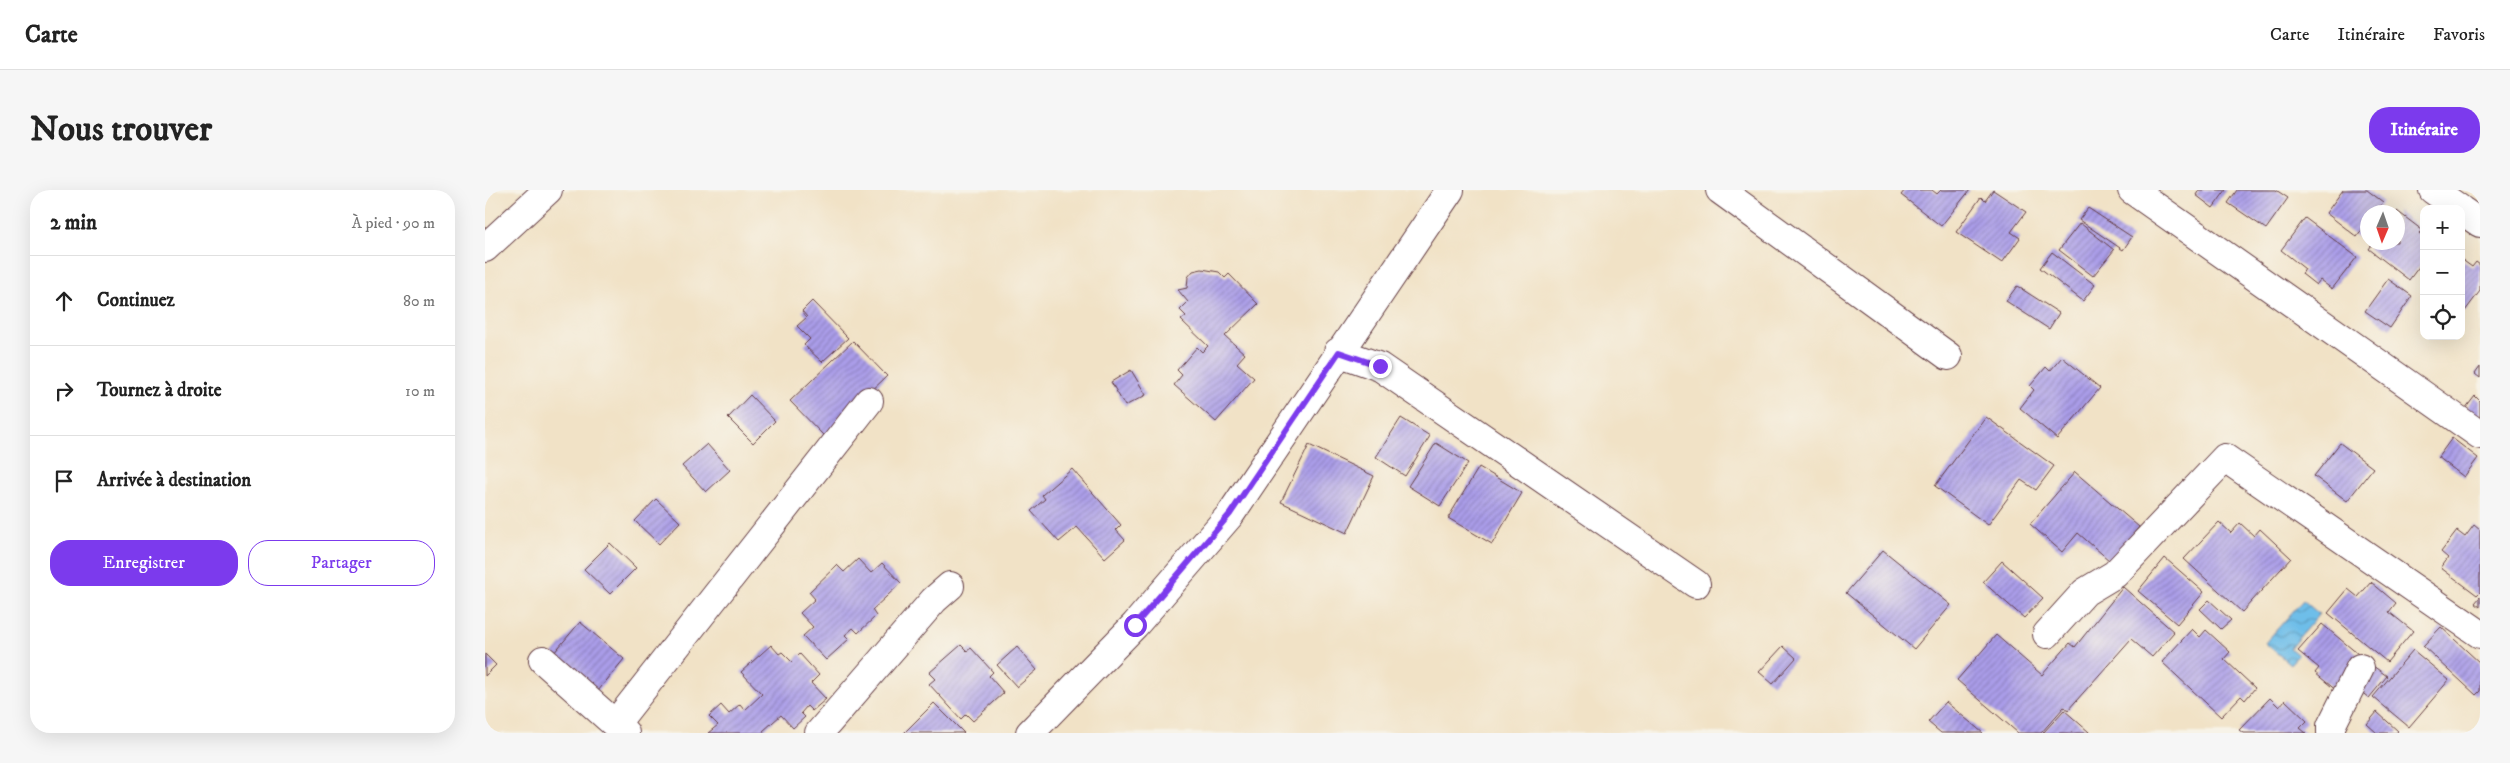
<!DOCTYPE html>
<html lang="fr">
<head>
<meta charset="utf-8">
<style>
	body { margin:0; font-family:"IM FELL DW Pica",serif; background:#f6f6f6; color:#222 }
	.controls { position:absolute; right:15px; top:15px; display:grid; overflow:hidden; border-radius:10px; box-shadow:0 5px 20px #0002 }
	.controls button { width:45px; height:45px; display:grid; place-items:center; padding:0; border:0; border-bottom:1px solid #e0e0e0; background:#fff; color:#222; font:25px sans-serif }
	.compass { position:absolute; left:1875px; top:15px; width:45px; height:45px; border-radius:50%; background:#fff; box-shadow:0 5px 20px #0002; rotate:182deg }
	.stop { position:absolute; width:15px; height:15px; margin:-11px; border:4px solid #7c3aed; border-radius:50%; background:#fff }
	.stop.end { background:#7c3aed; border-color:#fff; box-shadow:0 1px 5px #0008 }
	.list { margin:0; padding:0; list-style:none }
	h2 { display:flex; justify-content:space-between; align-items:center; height:65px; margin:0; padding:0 20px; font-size:21px }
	h2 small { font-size:16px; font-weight:400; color:#767676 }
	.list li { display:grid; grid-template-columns:32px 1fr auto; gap:15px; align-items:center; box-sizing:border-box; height:90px; padding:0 20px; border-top:1px solid #e0e0e0 }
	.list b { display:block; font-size:19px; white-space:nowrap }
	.list em { font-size:16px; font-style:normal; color:#767676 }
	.actions { display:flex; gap:10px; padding:15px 20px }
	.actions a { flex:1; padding:11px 0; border:1px solid #7c3aed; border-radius:20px; text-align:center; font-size:18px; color:#7c3aed }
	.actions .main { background:#7c3aed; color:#fff }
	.icon { flex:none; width:28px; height:28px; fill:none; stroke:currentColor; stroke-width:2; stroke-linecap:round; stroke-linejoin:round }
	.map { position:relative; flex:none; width:1995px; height:543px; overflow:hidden; border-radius:20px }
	header { display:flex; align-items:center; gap:30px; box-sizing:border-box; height:70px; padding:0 25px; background:#fff; border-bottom:1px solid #e0e0e0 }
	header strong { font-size:24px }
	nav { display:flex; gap:28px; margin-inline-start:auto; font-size:18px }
	.intro { display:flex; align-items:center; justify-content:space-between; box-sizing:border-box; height:120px; padding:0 30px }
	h1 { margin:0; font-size:35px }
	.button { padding:12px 22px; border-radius:20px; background:#7c3aed; color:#fff; font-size:18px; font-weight:700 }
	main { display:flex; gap:30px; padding:0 30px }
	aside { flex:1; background:#fff; border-radius:20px; box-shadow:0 5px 20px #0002 }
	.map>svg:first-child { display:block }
	.water { fill:url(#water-waves); stroke:#5c6e8a }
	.building { fill:url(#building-hatch) }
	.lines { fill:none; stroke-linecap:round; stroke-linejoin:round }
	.minor-casing { stroke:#633c42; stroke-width:30 }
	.major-casing { stroke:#633c42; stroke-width:30 }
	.minor { stroke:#fff; stroke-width:28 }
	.major { stroke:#fff; stroke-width:28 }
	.route { stroke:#7c3aed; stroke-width:6 }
</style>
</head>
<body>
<header>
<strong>Carte</strong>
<nav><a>Carte</a><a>Itinéraire</a><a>Favoris</a></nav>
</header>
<div class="intro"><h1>Nous trouver</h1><a class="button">Itinéraire</a></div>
<main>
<aside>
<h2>2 min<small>À pied · 90 m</small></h2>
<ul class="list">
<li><svg class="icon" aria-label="ahead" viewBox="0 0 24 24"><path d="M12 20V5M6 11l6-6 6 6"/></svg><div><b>Continuez</b></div><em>80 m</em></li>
<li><svg class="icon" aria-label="right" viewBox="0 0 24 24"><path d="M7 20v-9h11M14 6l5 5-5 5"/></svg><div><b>Tournez à droite</b></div><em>10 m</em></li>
<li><svg class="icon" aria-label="arrive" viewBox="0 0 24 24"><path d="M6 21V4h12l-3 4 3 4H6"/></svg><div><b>Arrivée à destination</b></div></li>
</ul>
<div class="actions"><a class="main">Enregistrer</a><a>Partager</a></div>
</aside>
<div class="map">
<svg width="1995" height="543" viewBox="0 0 1995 543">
	<defs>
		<pattern id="water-waves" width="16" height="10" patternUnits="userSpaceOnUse" patternTransform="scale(1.25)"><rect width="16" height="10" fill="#6ebee9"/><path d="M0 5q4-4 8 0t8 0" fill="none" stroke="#5c9abd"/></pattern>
		<pattern id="building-hatch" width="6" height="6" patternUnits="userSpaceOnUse" patternTransform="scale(1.25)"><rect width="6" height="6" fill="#aa9de9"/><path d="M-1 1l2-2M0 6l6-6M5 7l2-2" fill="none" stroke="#8c7fbd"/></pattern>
	</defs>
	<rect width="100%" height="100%" fill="#f7f3e8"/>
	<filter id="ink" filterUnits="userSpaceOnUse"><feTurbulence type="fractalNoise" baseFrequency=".02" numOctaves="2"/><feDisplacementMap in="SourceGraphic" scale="10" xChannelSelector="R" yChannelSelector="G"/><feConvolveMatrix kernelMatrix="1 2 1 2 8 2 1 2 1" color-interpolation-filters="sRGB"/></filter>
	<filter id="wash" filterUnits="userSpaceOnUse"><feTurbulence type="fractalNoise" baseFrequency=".0096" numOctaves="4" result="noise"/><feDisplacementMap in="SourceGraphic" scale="20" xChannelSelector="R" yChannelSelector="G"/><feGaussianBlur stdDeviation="1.12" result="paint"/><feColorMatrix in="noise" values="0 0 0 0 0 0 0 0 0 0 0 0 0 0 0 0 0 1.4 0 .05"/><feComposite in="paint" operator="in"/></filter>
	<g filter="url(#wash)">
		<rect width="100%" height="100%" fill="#f1e2c6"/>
		<path class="water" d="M1818,410L1834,424L1805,458L1813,465L1805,474L1780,453Z"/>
		<g id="blocks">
			<path class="building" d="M1420,0H1447L1452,4L1456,0H1485L1456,36L1416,5Z
				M1508,0L1541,22L1526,42L1535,48L1517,73L1471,42L1496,7L1500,11Z
				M1714,0H1741L1728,18L1711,5Z
				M1752,0H1791L1803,8L1781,39L1743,13Z
				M1858,0H1882L1898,12L1890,22H1882V33L1872,47L1841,23Z
				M1603,18L1647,47L1638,60L1594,30Z
				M1912,21L1937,40L1934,43L1939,47V70L1924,90L1884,59L1889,52H1912Z
				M1820,28L1872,67L1847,99L1835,90L1831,95L1817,84L1820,79L1796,60Z
				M1595,33L1629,60L1608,86L1574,60Z
				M1567,62L1610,95L1598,111L1555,78Z
				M1976,69L1987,77L1991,72L1995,75V101L1980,121L1976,119Z
				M717,79L734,82L740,88L744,84L773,114L740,146L760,164L752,173L769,188L731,232L689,195L697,185L692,180L712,157L717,162L723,156L696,130L701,126L695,120L703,112L693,100L702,98L703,87L708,81Z
				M1903,89L1927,106L1905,138L1880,121Z
				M1532,96L1574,123L1564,139L1521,111Z
				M327,111L363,148L337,172L319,155L325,149L312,136L322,127L317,121Z
				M368,151L402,186L339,246L305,211Z
				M1577,167L1615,198L1572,249L1535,218L1549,200L1545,196L1561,177L1565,181Z
				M1995,177V188L1990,184Z
				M646,180L661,205L640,216L626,192Z
				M265,205L290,231L268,253L243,228Z
				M1990,206L1995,211V231L1980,219Z
				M1501,227L1569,276L1551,300L1536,290L1503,335L1450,296Z
				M916,228L945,246L920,286L891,267Z
				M1967,248L1993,268L1979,287L1953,267Z
				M951,253L983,273L955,316L923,296Z
				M1855,253L1888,278L1862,311L1829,286Z
				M222,254L245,280L221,302L197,276Z
				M824,255L889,286L862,343L796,312Z
				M994,277L1037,303L1007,354L963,328Z
				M587,279L636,335L631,340L640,350L620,368L592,337L574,352L546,321L560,309L557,305Z
				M1590,282L1654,337L1625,371L1593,343L1577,362L1545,334Z
				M171,309L195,332L174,354L150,331Z
				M1734,332L1746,343L1755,333L1769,346L1775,339L1806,368L1757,422L1699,369Z
				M1989,335L1995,340V402L1992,405L1956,378L1963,368L1956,362L1972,341L1980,347Z
				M125,353L151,378L125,404L99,379Z
				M1398,360L1466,415L1429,459L1361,403Z
				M1680,368L1719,402L1692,434L1653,401Z
				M373,369L386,383L397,373L416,393L387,420L391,426L373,443L368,438L360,445L364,449L341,470L318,446L328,437L315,423L330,409L324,402L352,375L359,382Z
				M1517,371L1558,408L1539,428L1498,392Z
				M1886,392L1911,413L1904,422L1928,441L1902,472L1843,423L1863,399L1873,407Z
				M1638,397L1689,442L1667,467L1646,449L1583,520L1579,517L1556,543H1533L1472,490L1511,445L1557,485L1585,453L1590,457Z
				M1995,407V417L1990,413Z
				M1724,410L1746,430L1736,439L1715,419Z
				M95,432L139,469L113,501L68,464Z
				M1837,434L1879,469L1852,501L1830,483L1834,478L1813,461Z
				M1956,437L1995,473V501L1991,505L1938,456Z
				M1707,439L1715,447L1721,440L1745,462L1739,469L1770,498L1760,510L1756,506L1736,527L1677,472Z
				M286,455L294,464L297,462L307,472L315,464L334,485L326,493L341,509L327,521L322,516L316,523L320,527L308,538L296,525L278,541L280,543H223L233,535L224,526L236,515L244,524L255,514L260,520L277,504L256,482Z
				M476,455L482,461L486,458L508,482L504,486L519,503L488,531L481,524L476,529L444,494L450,489L444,483Z
				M1298,456L1311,468L1288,494L1274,482Z
				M532,457L552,480L532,497L512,475Z
				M1928,460L1964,490L1924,537L1888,507Z
				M0,464L11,475L0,486Z
				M1888,476L1902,486L1884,508L1870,497Z
				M1785,508L1794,517L1800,510L1822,531L1815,538L1821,543H1758L1754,540Z
				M1461,512L1498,543H1456L1443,532Z
				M449,513L479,543H419Z
				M1579,520L1604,542V543H1558Z
				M1892,522L1913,541L1911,543H1892L1882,534Z"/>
		</g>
	</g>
	<g filter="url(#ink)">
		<use href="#blocks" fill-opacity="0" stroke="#633c42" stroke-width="1"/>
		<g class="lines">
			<defs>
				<path id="minor" d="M1235,0L1463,166
					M1647,0L1995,245
					M1948,0L1975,19
					M1976,20L1995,33
					M853,162L895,177L1211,394
					M1562,444L1600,402L1630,384L1740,268L1995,444
					M58,470L140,543
					M131,533L384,211
					M334,543L449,410L465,396
					M545,543L650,435L745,325L965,0
					M1846,543V536L1875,478"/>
				<path id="major" d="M0,58L63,0"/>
			</defs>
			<use href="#minor" class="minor-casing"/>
			<use href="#major" class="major-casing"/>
			<use href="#minor" class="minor"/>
			<use href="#major" class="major"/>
		</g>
	</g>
	<g class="lines" filter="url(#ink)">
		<path class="route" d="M650,435L745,324L854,162L895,176"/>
	</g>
</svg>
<div class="controls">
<button>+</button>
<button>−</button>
<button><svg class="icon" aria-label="locate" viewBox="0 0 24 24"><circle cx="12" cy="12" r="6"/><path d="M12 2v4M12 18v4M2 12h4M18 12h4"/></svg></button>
</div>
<svg class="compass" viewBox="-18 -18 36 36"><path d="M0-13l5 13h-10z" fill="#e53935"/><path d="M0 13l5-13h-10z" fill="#767676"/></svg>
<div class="stop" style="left:650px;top:435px"></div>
<div class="stop end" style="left:895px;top:176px"></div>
</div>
</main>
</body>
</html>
